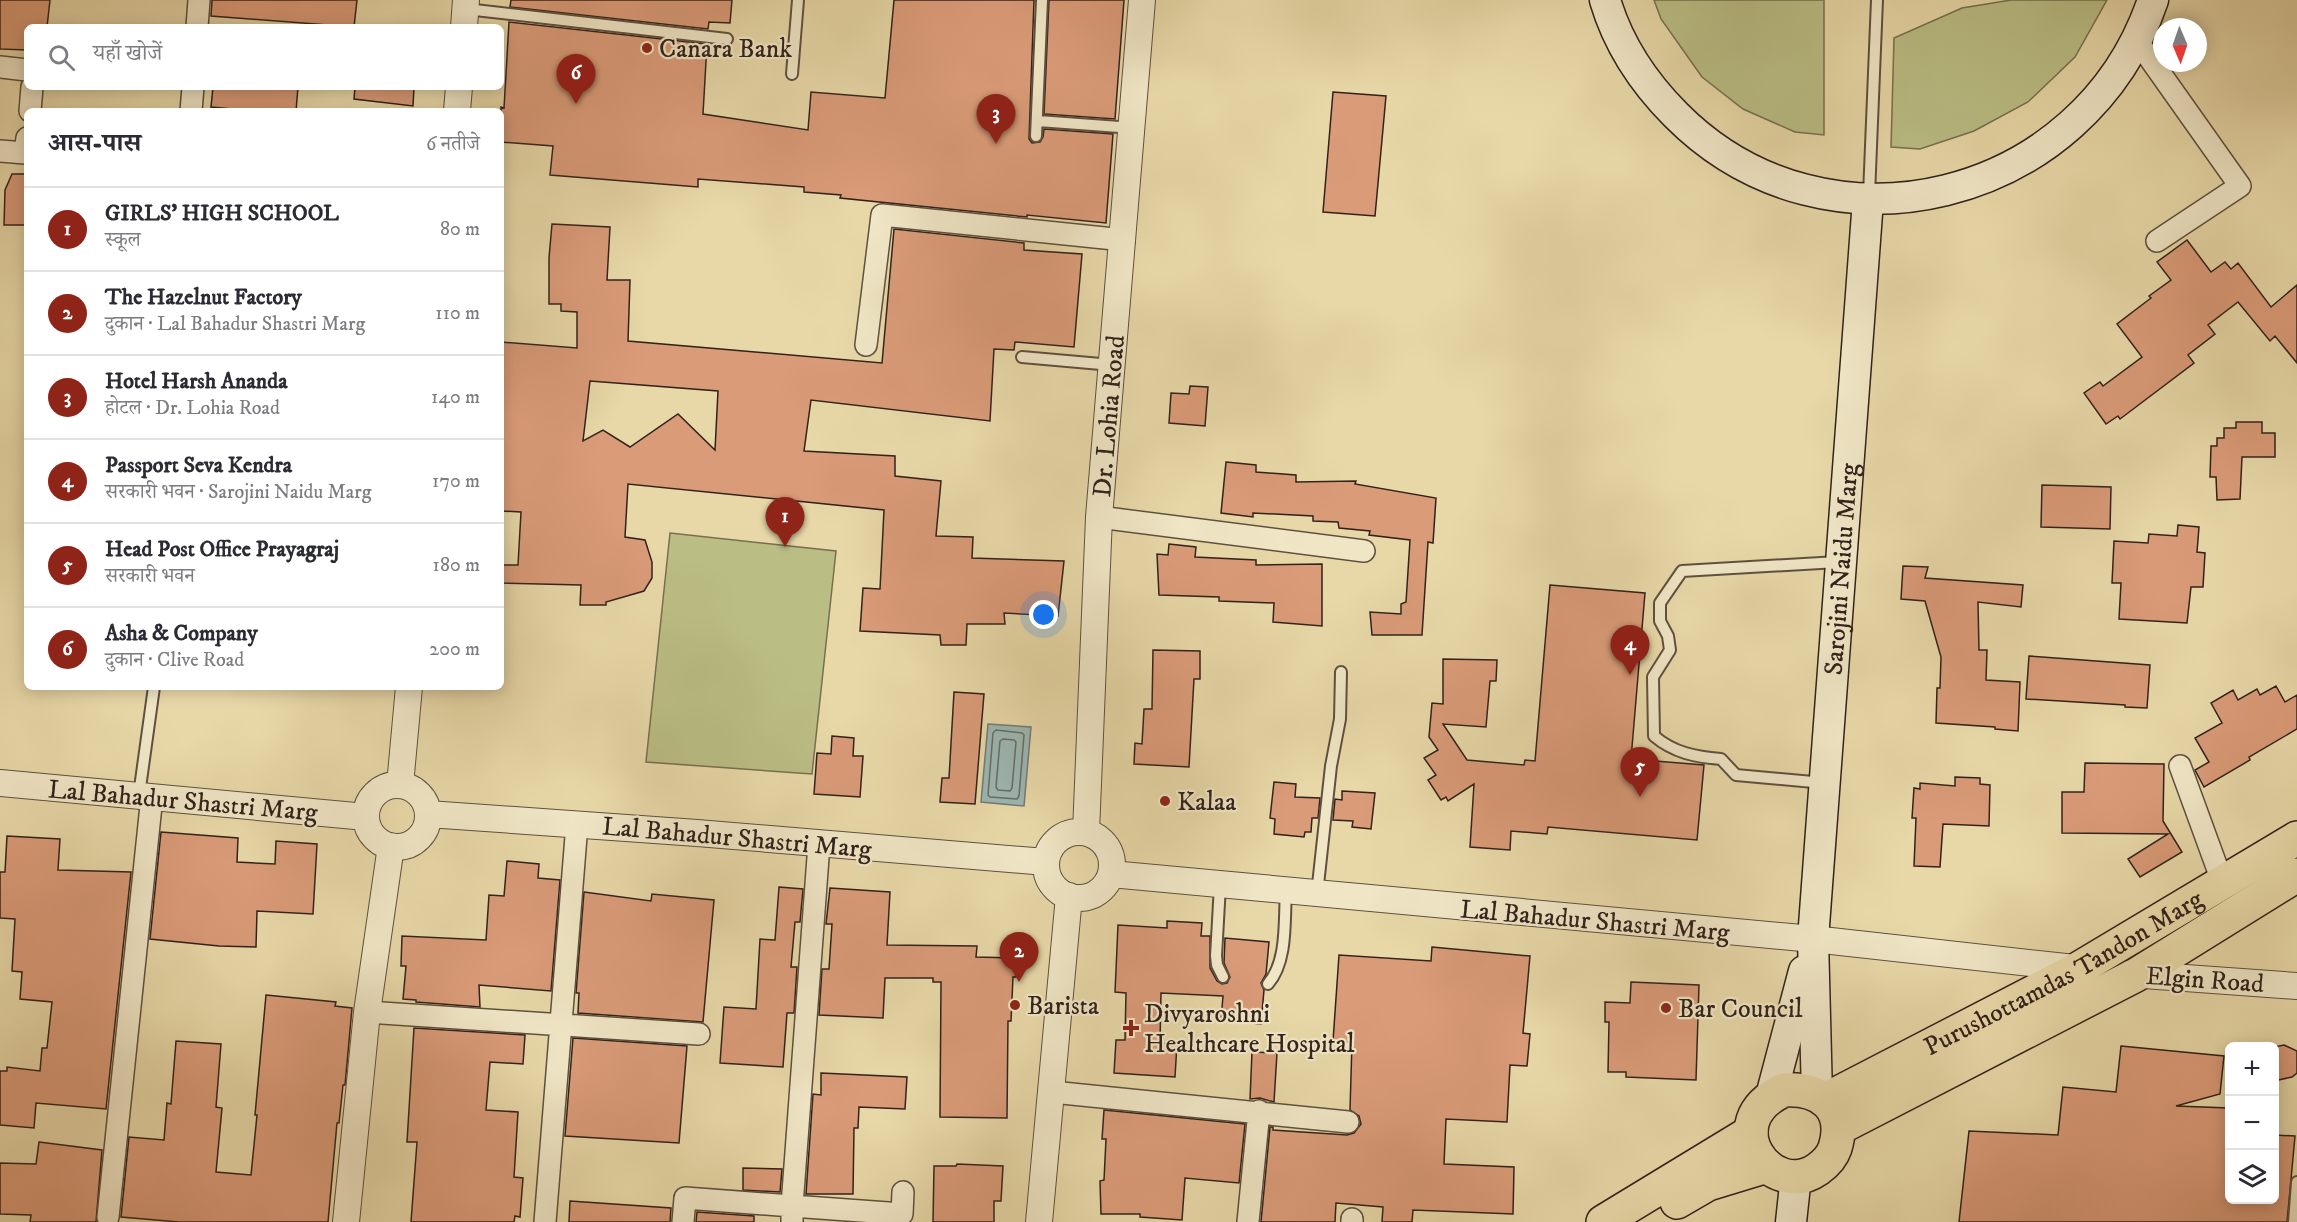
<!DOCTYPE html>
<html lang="hi">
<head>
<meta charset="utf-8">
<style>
	body { margin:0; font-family:"IM FELL DW Pica","Noto Serif Devanagari",serif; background:#f2f2f3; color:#2b2b33 }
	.controls { position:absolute; right:18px; bottom:18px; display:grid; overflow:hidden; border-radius:9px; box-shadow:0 3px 15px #0003 }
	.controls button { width:54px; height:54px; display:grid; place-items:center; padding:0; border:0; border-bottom:2px solid #e1e1e2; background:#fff; color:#2b2b33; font:30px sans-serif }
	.compass { position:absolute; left:2153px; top:18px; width:54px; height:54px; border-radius:50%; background:#fff; box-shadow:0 3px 15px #0003; rotate:178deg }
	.you { position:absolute; left:1044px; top:615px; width:21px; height:21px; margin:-15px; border:4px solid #fff; border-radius:50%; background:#1a73e8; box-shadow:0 0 0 9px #1a73e833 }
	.badge { display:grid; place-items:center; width:39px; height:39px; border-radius:50%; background:#8f2418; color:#fff; font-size:20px; font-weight:700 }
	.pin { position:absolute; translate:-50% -50px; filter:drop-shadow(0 2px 3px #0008) }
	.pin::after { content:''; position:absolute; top:32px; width:21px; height:18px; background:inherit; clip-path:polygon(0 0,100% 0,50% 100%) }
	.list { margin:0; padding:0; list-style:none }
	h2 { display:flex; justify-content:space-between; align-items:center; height:78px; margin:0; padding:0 24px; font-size:26px }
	h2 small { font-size:20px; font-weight:400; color:#7c7c81 }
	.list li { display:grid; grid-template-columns:39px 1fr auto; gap:18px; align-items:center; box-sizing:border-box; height:84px; padding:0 24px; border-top:2px solid #e1e1e2 }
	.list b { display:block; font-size:22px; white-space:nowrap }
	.list p { margin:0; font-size:20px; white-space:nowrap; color:#7c7c81 }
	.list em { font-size:20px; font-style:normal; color:#7c7c81 }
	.icon { flex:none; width:33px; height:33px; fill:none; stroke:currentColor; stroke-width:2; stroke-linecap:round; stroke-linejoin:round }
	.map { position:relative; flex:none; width:2297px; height:1222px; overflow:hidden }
	.search { position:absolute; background:#fff; box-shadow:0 3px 15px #0003; left:24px; top:24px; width:480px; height:66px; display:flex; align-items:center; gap:15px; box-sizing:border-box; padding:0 21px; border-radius:9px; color:#7c7c81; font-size:22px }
	.panel { position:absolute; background:#fff; box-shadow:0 3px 15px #0003; left:24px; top:108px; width:480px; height:582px; border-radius:9px }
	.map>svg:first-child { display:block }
	.green { fill:#babe85; stroke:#767050; stroke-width:1.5 }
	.water { fill:#9cb7b3; stroke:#717b77; stroke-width:1.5 }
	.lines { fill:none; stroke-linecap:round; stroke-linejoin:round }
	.shore { stroke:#666c68; stroke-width:1.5 }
	.building { fill:#da9b78; stroke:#31221c; stroke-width:1.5; fill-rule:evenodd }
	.service-casing { stroke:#5f503f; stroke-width:14 }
	.minor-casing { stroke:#5f503f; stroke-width:24 }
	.tertiary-casing { stroke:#5f503f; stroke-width:28 }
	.secondary-casing { stroke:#31221c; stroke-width:33 }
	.primary-casing { stroke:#31221c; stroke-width:36 }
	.service { stroke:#f0e6c6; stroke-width:10 }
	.minor { stroke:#f0e6c6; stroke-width:21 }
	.tertiary { stroke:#f0e6c6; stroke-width:26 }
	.secondary { stroke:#f0e6c6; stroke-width:30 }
	.primary { stroke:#e8d8a8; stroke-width:33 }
	.poi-dot { fill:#8f2418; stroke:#f0e6c6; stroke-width:2 }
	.labels { text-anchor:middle; stroke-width:4.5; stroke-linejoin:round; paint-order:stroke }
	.poi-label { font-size:26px; fill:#31221c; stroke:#f0e6c6; text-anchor:start }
	.street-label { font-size:26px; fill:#31221c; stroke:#f0e6c6 }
</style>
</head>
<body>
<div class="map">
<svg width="2297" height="1222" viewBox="0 0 2297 1222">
	<rect width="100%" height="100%" fill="#e8d8a8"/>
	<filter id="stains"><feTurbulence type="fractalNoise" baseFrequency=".00333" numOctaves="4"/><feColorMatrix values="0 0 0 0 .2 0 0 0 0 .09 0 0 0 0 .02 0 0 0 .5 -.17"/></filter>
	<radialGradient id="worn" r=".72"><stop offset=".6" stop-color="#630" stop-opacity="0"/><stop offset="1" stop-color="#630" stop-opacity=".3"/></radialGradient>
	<path class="green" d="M1654,0H1824V135L1795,132L1743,109L1702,77L1661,19Z
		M2011,0H2107L2075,57L2028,102L1974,131L1920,149L1891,147L1894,38L1962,8Z
		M670,533L836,551L812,774L646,762Z"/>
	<path class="water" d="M988,724L1031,727L1024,806L981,802Z"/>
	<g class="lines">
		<path class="shore" d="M996,730L1022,733L1024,735L1019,796L1017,799L990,797L988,795L993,733Z
			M1003,739L1014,740L1016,742L1012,788L1010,791L998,790L996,787L1000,741Z"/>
	</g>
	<path class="building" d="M0,0H50L47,27H27V50L0,49Z
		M212,0H357L354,27L211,16Z
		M511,0H732L730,23L709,22L708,29L510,7Z
		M894,0H1034L1029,139L1032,143L1040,142L1043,137L1044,129L1113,134L1106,223L1027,215V217L840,198L841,195L804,192V187L698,179V187L550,175L553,146L501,142V107L504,108L509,22L707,44L703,114L808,130L811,92L885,98Z
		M1049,0H1124L1115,119L1044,114Z
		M213,87H298L296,111H254L211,107Z
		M355,87H414L413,106L354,99Z
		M1333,92L1386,96L1375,216L1323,212Z
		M12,174H27V225H4L5,190Z
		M552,224L610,227L607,280H630L628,341L882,363L894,229L1024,243V250L1082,254L1074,347L1015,342L1014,350L994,349L990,421L811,400L804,451L895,456V476L941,481L936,536L973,537L972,558L1064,561L1058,616L1004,613L1005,624H967L966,645H941L940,635L860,631L863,588L880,589L884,510L628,484L625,537L645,540L652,562V578L644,591L606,602V605H580L581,585L501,583V565H518L521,512L501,511V342L577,348V312L561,311V304H549V258ZM590,381L718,391L715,450L678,414L630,447L603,430L583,441Z
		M2187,240L2211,272L2225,262L2231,269L2238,263L2271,307L2297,285V363L2275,336L2270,341L2238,302L2208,325L2215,334L2188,355L2194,363L2120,419L2118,416L2106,424L2084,393L2100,382L2103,386L2142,357L2117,324L2151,298L2149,296L2171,280L2157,262Z
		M1190,386L1208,387L1205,426L1169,423L1171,393L1189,394Z
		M2236,422H2262V433H2275V457H2242L2240,499L2217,500L2216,477H2210L2211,446H2217V438H2224V428H2236Z
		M1226,462L1256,465V472L1296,475V482L1356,481L1355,484L1436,498L1433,543L1428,542L1422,635H1372L1370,612L1401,614V604L1406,602L1410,540L1369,535L1370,531L1339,528L1338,522L1313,521V516L1253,513V517L1221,513Z
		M2042,485L2111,487L2110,529L2041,527Z
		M2178,525L2199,527L2197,552L2205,553L2203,587H2191L2187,623L2119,619L2121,583H2112L2114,541L2148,543L2149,534L2177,536Z
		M1169,544L1196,547L1195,557L1256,560V565L1322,564V626L1273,622L1274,603L1219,601V597L1159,595L1157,554L1168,555Z
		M1903,566L1928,567L1925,578L2023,585L2021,607L1978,602L1979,650H1987L1986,680L2020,682L2018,731L1995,729V727L1936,723L1937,688H1940L1941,657L1925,601L1901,599Z
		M1550,585L1645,593L1631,759L1704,765L1697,840L1548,827L1547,834L1511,831L1510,850L1470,847L1474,784L1448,801L1446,797L1441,800L1428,780L1436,775L1424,758L1438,750L1429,737L1432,703L1443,704V659L1497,660L1496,681H1490L1486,727L1443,724L1467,760L1524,765L1525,760L1535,761Z
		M1153,650L1200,651V679H1194L1189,767L1134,764L1135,743L1142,744L1144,709H1152Z
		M2029,656L2150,665L2147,708L2125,707V705L2026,699Z
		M2276,686L2285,702L2297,695V729L2249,757L2250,760L2204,787L2195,770L2209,762L2195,738L2222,723L2211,703L2233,690L2238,700L2257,689L2260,695Z
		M954,692L984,694L975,804L940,802L942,778H949Z
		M832,736L854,738L853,756H863L860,797L814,794L817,753L831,754Z
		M2085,763L2164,764L2163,821L2182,852L2140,877L2128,859L2168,834L2062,833V792H2084Z
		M1955,777L1980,778V784L1990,785L1989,826L1943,824L1940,867L1914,866L1916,818H1912L1914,788L1920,789V783L1955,786Z
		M1274,782L1296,784L1295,797L1320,798L1318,818H1312L1311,832H1305L1304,837L1274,834L1275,819L1270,818Z
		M1342,791L1375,793L1371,829L1352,827L1353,821L1333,820L1335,799L1342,800Z
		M161,832L238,838L237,862L275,864L276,841L317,844L313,914L257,911L256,947L219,946L150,939Z
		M7,836L60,839L58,870L131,872L106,1109L36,1103L34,1128L0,1125V1071H7V1067L40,1071L42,1048H47L52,1002L20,999L22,972L12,971L15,919L0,918V872H5Z
		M507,861L539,864L538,878L560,880L551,991L479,985L480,1007L416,1002V1000L403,999L406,966H401L402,936L486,940L489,895L504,896Z
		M779,887L803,889L800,922H795L791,967H797L794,1013H787L783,1067L720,1063L724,1007L756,1009L760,939L775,940Z
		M830,888L890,892L887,945L977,946L976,957L1016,958V977H1013L1011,1021H1008L1007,1118L940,1117L941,982H933V978H885L883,1018L819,1015L822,969H829L832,924H826Z
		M584,892L651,901L652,894L714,900L703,1022L578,1013L579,993H576Z
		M1167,921L1202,923L1201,936H1210V968L1217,981L1222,984L1227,983L1230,977L1224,963L1225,938L1269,942L1266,974L1261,983L1264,990L1261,1024L1221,1020L1223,996L1161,993L1160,1043L1177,1044L1175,1077L1114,1073L1116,1040H1125L1126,993L1115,992L1118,925L1167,928Z
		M1432,947L1530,956L1523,1033L1530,1034L1527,1066L1510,1065L1507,1122L1446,1119L1444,1164L1514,1167L1513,1214L1413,1210L1412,1222H1382L1383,1207L1336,1203L1335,1222H1261L1270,1127H1273V1130L1347,1135L1354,1133L1361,1124L1359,1116L1350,1110L1352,1042L1333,1041L1339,955L1431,961Z
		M1631,982L1699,985L1696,1080L1626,1077V1072H1608L1609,1022H1605V1002L1630,1003Z
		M266,995L336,1002L335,1006L352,1008L345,1085H343L339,1123H337L328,1222H179L121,1217L129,1137L164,1140L167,1103L171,1104L176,1041L221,1044L216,1107L222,1108L216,1172L251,1175L257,1115H255Z
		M414,1028L525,1035L523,1064L490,1062L486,1110L518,1112L514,1177L523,1178L520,1217L515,1216L514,1222H411L417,1142H407Z
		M573,1038L687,1046L679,1143L565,1136Z
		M2284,1045L2297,1051V1073L2292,1077L2274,1081V1047Z
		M2121,1046L2224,1056L2220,1094L2176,1106L2229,1108V1200H2274V1135L2295,1136L2287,1222H1959L1969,1131L2058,1135L2063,1087L2116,1092Z
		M1252,1052L1277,1053L1274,1102L1260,1098L1250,1099Z
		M821,1073L907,1077L905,1109L859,1107L858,1128H854L853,1194H806L813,1094L821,1095Z
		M1104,1110L1245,1124L1239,1183L1185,1178L1182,1220L1140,1217V1214H1101L1100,1181L1104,1180L1106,1139H1102Z
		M39,1142L102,1150L96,1222H30L31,1215L0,1214V1163L36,1164Z
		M957,1164L1003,1166L1001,1201H994V1222H933L934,1166H956Z
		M743,1168L782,1169L780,1192L743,1190Z
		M570,1201L671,1208L670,1222H569Z
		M697,1212L754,1216V1222H696Z"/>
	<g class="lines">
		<defs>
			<path id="service" d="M466,9L727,39
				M792,74L798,0
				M1038,121L1133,128
				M1036,136L1042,0
				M1869,195L1877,0
				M1022,357L1112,365
				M1824,783L1736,775L1721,759C1696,757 1674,753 1654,736L1653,677L1670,650L1668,636L1660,621V603L1682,571L1838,562
				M139,795L154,687
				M1220,885L1216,956L1217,965L1223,977
				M1317,894L1331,766L1340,719L1341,672
				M1268,984C1288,961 1284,920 1286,891
				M2294,1222L2297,1182"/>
			<path id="minor" d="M197,27L199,0
				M2136,39L2240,186L2157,241
				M0,67L27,70
				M30,111L32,87
				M191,111L193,87
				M0,151L25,153L27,138
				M866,345L882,215L1124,240
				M1099,517L1364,551
				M2180,766L2222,881
				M367,1012L699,1034
				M1052,1092L1348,1122
				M108,1217L152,796
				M545,1222L577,824
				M683,1222L685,1198L792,1206L819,844
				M792,1222V1206L902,1214L903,1192
				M1248,1222L1259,1111
				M1352,1222V1219"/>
			<path id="tertiary" d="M464,27L466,0
				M457,111L459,87
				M0,783L366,817
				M400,785L409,687
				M366 816a31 31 0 1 1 62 0a31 31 0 1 1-62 0Z
				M428,814L697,833L1046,862
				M1086,832L1099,517L1142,0
				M1046 865a33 33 0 1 1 66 0a33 33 0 1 1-66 0Z
				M1111,874L1813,939L2084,969
				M2130,974L2297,986
				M346,1222L367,1012L391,846
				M1039,1222L1069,896"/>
			<g id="secondary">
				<path d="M1605,0C1618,44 1644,83 1676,115C1827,267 2085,202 2153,0"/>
				<path d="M1771,1096L1804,971"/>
				<path id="s1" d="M1817,1096L1813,939L1868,200"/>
				<path d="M1791,1222L1796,1176"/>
			</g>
			<g id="primary">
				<path d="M1784,1090C1822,1088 1847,1109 1835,1148C1832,1157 1825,1164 1818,1169C1772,1202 1713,1122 1784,1090Z"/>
				<path id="s2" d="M1825,1100L2078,969L2297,838"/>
				<path d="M1839,1128L2136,975L2297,875"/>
				<path d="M1677,1202L1708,1184L1767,1166"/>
				<path d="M1603,1222L1751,1132"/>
			</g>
		</defs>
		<use href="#service" class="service-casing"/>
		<use href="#minor" class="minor-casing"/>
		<use href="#tertiary" class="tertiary-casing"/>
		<use href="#secondary" class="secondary-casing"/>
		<use href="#primary" class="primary-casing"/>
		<use href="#service" class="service"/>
		<use href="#minor" class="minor"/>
		<use href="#tertiary" class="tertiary"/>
		<use href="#secondary" class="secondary"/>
		<use href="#primary" class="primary"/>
	</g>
	<g class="poi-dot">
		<circle cx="647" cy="48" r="6"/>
		<circle cx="1165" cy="801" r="6"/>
		<circle cx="1015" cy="1005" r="6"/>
		<circle cx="1666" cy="1008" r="6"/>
		<path d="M1128 1019h6v6h6v6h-6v6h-6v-6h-6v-6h6z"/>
	</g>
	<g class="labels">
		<g class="poi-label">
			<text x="659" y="57">Canara Bank</text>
			<text x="1177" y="810">Kalaa</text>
			<text x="1027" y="1014">Barista</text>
			<text x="1678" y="1017">Bar Council</text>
			<text x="1144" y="1022">Divyaroshni<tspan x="1144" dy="30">Healthcare Hospital</tspan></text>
		</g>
		<g class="street-label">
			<text transform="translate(1108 416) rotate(-85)" y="9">Dr. Lohia Road</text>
			<text dy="9" stroke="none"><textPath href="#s1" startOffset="528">Sarojini Naidu Marg</textPath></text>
			<text transform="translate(183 800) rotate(5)" y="9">Lal Bahadur Shastri Marg</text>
			<text transform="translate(737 837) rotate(5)" y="9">Lal Bahadur Shastri Marg</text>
			<text transform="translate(1595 920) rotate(5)" y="9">Lal Bahadur Shastri Marg</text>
			<text dy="9" stroke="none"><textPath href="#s2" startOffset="270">Purushottamdas Tandon Marg</textPath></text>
			<text transform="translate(2205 979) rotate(4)" y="9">Elgin Road</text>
		</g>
	</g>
	<rect width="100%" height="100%" filter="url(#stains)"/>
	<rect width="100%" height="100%" fill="url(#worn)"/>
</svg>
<div class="controls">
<button>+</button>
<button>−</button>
<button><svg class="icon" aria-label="layers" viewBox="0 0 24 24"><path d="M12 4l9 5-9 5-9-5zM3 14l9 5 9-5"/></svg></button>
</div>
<svg class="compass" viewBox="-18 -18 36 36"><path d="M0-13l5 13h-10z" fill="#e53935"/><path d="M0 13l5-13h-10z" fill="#7c7c81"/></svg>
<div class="you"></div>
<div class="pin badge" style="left:785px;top:547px">1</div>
<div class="pin badge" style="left:1019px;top:982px">2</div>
<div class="pin badge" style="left:996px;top:144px">3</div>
<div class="pin badge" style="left:1630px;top:675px">4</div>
<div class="pin badge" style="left:1640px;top:797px">5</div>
<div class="pin badge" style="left:576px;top:104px">6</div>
<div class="search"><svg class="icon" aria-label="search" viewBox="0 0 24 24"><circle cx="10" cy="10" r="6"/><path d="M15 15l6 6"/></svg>यहाँ खोजें</div>
<section class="panel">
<h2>आस-पास<small>6 नतीजे</small></h2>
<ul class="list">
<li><span class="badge">1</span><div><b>GIRLS' HIGH SCHOOL</b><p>स्कूल</p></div><em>80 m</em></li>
<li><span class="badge">2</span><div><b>The Hazelnut Factory</b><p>दुकान · Lal Bahadur Shastri Marg</p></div><em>110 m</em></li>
<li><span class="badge">3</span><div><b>Hotel Harsh Ananda</b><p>होटल · Dr. Lohia Road</p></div><em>140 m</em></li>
<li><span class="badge">4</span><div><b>Passport Seva Kendra</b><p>सरकारी भवन · Sarojini Naidu Marg</p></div><em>170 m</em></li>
<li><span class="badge">5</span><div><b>Head Post Office Prayagraj</b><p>सरकारी भवन</p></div><em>180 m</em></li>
<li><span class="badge">6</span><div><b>Asha &amp; Company</b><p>दुकान · Clive Road</p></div><em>200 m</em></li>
</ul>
</section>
</div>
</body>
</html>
